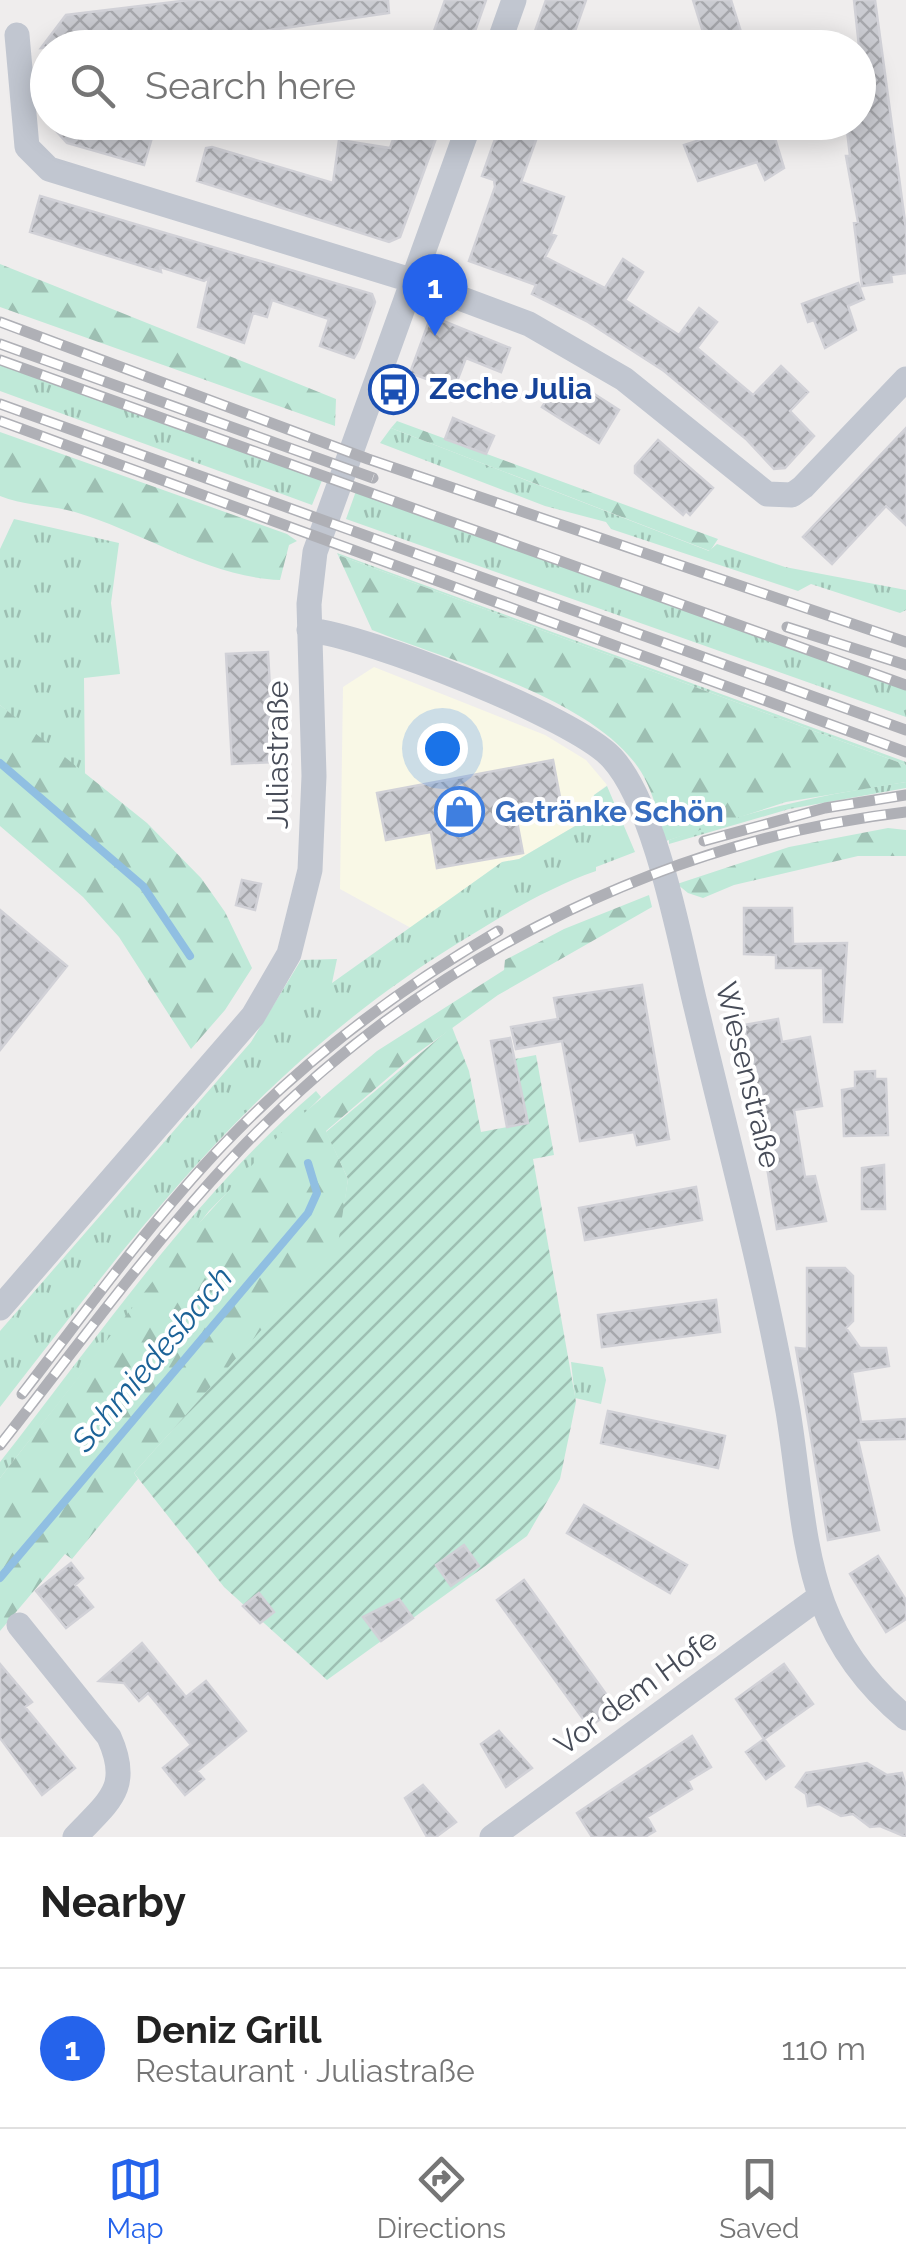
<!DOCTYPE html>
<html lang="en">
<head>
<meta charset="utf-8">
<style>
	body { margin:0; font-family:Raleway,sans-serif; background:#f2f2f2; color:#222 }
	.you { position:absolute; left:442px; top:748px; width:35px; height:35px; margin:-25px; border:8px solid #fff; border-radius:50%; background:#1a73e8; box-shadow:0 0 0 15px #1a73e833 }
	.badge { display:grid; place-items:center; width:65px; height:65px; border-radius:50%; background:#2563eb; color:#fff; font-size:32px; font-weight:700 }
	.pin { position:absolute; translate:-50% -82px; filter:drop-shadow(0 2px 5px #0008) }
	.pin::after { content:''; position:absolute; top:52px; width:35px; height:30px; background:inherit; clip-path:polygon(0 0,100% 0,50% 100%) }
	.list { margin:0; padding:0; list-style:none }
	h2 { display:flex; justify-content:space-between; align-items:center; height:130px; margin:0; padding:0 40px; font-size:42px }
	h2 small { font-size:32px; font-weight:400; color:#767676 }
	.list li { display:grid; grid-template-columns:65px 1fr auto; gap:30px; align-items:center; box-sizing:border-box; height:160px; padding:0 40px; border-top:2px solid #e0e0e0 }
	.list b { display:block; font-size:38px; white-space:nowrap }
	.list p { margin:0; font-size:32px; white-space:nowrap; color:#767676 }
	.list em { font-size:32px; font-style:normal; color:#767676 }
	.icon { flex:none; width:55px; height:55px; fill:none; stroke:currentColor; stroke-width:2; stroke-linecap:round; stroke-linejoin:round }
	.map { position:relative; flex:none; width:906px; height:1837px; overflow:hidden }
	.search { position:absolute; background:#fff; box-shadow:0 5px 25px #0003; left:30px; right:30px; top:30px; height:110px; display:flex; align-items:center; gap:25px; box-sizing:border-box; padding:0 35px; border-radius:55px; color:#767676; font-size:38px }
	.sheet { height:290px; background:#fff }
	nav { display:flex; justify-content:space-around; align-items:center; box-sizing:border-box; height:140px; border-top:2px solid #e0e0e0; background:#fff; font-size:28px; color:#767676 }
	nav a { display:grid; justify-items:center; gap:5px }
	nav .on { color:#2563eb }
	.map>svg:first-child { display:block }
	.commercial { fill:#f9f8e6 }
	.grass { fill:url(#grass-tufts) }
	.forest { fill:url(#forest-firs) }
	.garden { fill:url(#garden-furrows) }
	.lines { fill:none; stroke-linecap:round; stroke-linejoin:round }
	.stream { stroke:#90bfe2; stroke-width:8 }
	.building { fill:url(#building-cross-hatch); stroke:#d1d1d7; stroke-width:2.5 }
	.street { stroke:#c1c6d0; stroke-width:25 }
	.rail-casing { stroke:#afb0b6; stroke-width:11 }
	.rail { stroke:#fff; stroke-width:8; stroke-dasharray:22; stroke-linecap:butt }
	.labels { text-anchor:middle; stroke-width:8; stroke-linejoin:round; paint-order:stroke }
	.transit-label { font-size:30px; font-weight:bold; fill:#164399; stroke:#fff; text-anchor:start }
	.street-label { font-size:30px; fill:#474c58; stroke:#fff }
	.shop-label { font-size:30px; font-weight:bold; fill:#366cbe; stroke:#fff; text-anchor:start }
	.water-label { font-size:32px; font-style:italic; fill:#1b6297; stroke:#fff }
</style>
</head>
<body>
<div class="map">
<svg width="906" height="1837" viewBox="0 0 906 1837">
	<defs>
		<pattern id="grass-tufts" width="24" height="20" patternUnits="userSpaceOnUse" patternTransform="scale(2.5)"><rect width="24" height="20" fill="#bfe9d8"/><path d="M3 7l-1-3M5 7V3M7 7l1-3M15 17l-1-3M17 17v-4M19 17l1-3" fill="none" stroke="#9dbfb2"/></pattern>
		<pattern id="forest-firs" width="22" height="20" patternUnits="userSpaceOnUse" patternTransform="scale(2.5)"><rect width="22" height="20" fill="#bfe9d8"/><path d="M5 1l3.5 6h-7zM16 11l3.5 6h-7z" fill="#9dbfb2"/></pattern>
		<pattern id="garden-furrows" width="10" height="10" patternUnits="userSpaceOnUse" patternTransform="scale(2.5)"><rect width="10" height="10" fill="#bfe9d8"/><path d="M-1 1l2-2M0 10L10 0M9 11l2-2" fill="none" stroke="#9dbfb2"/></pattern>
		<pattern id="building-cross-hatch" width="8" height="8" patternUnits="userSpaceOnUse" patternTransform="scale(2.5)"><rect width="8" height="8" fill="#cacbd1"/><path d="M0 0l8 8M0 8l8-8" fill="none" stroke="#a6a7ac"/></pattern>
	</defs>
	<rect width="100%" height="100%" fill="#efeded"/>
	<path class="commercial" d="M374,667L545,735L586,760L607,785L594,795L587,819L519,859L502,862L411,928L340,889L343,687Z"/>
	<path class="grass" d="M0,365L323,478L312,505L0,391Z
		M391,428L709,551L717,544L785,567L906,590V610L900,613L811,584L798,591L611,529L606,522L545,506L380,443Z
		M356,491L906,689V717L346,519Z
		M14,519L119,543L111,603L120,674L84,678L85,777L0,705V549Z
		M337,553L906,762V765L338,555Z
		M906,782V788L789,809L669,844V840C746,811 824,794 906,782Z
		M607,786L635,852L596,867V871C547,888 498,918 455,945C256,1069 141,1226 0,1407V1331L251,1042L301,960L337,959L332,983L502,862L519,859L587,819L594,795Z
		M316,1091L321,1097L209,1211L0,1478V1462C99,1336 194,1196 316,1091Z
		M571,1362L603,1367L606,1380L601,1404L575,1398Z"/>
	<path class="forest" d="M0,264L336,399L335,426L0,307Z
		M397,421L718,539L710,551L391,428Z
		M0,432L287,534L297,541L289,545L280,580C208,577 145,533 75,512C50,505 25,506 0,496Z
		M338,555L906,765V782L786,802L666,841C658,814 652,785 635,763C584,696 450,661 372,630Z
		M0,705L147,823L201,878L225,912L252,968L225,1010L191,1049L119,937L83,897L0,826Z
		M888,828L906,830V856H858L734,885L703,898L688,893L677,884L789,847Z
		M649,895L652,907L498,995L412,1057L326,1131L348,1179L339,1244L134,1473L138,1479L72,1559L65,1554L0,1631V1478L191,1232L283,1131L377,1051L504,970L505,960L564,929Z"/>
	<path class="garden" d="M452,1027L469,1071L481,1132L528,1123L515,1059L536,1055L554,1155L533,1159L576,1402L560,1479L527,1536L327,1680L224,1587L134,1473L338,1244L348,1179L326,1132Z"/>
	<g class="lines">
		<path class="stream" d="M0,763L143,886L190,956
			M0,1578L308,1213L317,1193L308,1163"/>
	</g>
	<path class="building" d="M190,0H388L389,13L159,46L139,47L138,42L41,48L66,15Z
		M445,0H486L469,48H428Z
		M546,0H586L569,48H529Z
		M693,0H731L746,48H708Z
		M854,0H875L906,229V273L891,275L892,282L862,286L854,223L858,222L846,156H850L846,122H858L862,75Z
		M48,122H140L155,127L144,165L67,143Z
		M399,122H442L400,237L389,242L197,181L206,148L212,147L333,183L339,140L390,148Z
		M501,122L541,126L521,182L564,197L551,234L556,236L545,257L605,288L623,259L643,272L625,300L679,335L699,308L717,322L697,348L753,395L781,366L808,392L790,411L814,436L785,468L774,469L746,439L664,371L588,322L532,294L536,285L469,261L495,187L494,180L482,176Z
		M756,122H770L784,168L765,180L757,162L698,181L684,145Z
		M40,196L372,294L375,302L359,349L354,358L320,346L329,319L272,300L267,317L253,313L244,343L198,327L209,278L204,281L160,267L161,272L30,232Z
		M858,283L864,299L848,306L856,330L825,348L814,320L808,322L802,304Z
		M431,316L510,348L501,372L466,358L454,389L410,373Z
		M563,374L619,410L599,443L542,407Z
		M453,418L494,436L486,454L445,439Z
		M906,428V525L886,506L832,564L803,537Z
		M658,440L713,488L690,515L686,511L683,515L635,473V466Z
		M268,652L274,762L232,764L226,654Z
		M553,760L562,808L516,816L523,853L437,868L431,832L386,840L377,793Z
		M242,880L261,884L255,910L236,905Z
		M744,908H792L793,944L847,943L842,1022H824L823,968H776V955L744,954Z
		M0,910L67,966L0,1050Z
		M642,985L669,1139L637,1145L634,1132L580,1141L562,1041L516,1049L511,1027L558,1019L554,998Z
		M778,1019L782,1042L810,1037L822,1106L794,1110L805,1177L815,1176L826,1221L777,1229L744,1025Z
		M510,1038L528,1123L507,1127L491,1041Z
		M875,1071V1079H886L888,1135L844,1136L842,1090L855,1088V1072Z
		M884,1165L885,1209H862V1168Z
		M696,1187L702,1220L585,1240L579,1208Z
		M807,1268H845L853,1276V1321L846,1328L860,1348H886L889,1366L852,1372L861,1422L906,1419V1439L858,1440L879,1530L828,1540L796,1348L807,1349Z
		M716,1300L720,1332L602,1347L598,1315Z
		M608,1411L725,1436L718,1468L601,1443Z
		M584,1505L687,1565L670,1593L567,1533Z
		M464,1545L479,1566L451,1586L436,1565Z
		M878,1556L906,1600V1619L886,1632L850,1574Z
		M71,1563L83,1578L75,1585L93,1607L66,1628L36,1591Z
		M524,1580L616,1708L589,1727L497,1600Z
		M259,1593L274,1612L260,1623L243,1606Z
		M399,1599L413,1618L381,1641L363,1617Z
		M142,1643L186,1697L206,1681L246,1731L197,1771L204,1779L185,1795L163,1768L191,1745L148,1693L139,1701L124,1683L99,1681Z
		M0,1664L32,1702L25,1707L75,1768L42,1795L0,1738Z
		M784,1664L813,1704L764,1739L736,1699Z
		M499,1731L532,1768L506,1787L481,1744Z
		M692,1736L711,1767L688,1781L692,1789L647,1817L655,1831L645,1837H592L577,1813Z
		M764,1739L784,1766L766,1779L746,1752Z
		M867,1763L887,1775L902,1773L906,1786V1837L880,1826L870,1827L853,1814L841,1816L819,1804L808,1806L806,1794L796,1787L806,1773Z
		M423,1785L456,1822L436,1837H427L405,1798Z"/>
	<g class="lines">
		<path class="street" d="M17,35L27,147L49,169L414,281L529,324L624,379L767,494L792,495L803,487L906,379
			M497,48L514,0
			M309,630C367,636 574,717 612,758C656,806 680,942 696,1007C728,1142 764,1274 788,1411C808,1535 800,1630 906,1718
			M0,1308L253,1016L289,954L310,870L314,776L309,604L315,552L470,122
			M19,1625L109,1737C132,1788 109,1801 75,1837
			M492,1837L818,1598"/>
		<defs>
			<path id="rail" d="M0,322L368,459L906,642
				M0,344L373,478
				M0,360L906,685
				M0,404L906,730
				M0,421L906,752
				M787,627L906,665
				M704,841L825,808L906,795
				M22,1394C87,1310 150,1222 223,1145C304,1060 397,990 498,931
				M0,1445C76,1348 149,1247 233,1157C408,969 651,842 906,812"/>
		</defs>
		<use href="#rail" class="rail-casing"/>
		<use href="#rail" class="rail"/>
	</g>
	<defs>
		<symbol id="bus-ring" viewBox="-11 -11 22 22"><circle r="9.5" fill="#fff" stroke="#1a4fb4" stroke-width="1.5"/><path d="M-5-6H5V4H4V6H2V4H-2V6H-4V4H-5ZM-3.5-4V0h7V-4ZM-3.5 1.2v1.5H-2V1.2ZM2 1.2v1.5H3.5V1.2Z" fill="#1a4fb4"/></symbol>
		<symbol id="shop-ring" viewBox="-11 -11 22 22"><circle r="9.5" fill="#fff" stroke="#3f7fe0" stroke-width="1.5"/><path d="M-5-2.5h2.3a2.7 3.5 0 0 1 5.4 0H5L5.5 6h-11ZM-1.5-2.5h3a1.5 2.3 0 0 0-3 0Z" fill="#3f7fe0"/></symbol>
	</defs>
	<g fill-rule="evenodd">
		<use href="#bus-ring" x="366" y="362" width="55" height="55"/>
		<use href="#shop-ring" x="432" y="784" width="55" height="55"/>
	</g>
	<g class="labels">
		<g class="transit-label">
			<text x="429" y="399">Zeche Julia</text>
		</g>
		<g class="street-label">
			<text transform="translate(278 755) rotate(-90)" y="10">Juliastraße</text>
			<text transform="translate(748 1075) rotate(76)" y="10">Wiesenstraße</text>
			<text transform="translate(636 1692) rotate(-36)" y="10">Vor dem Hofe</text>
		</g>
		<g class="shop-label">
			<text x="495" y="822">Getränke Schön</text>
		</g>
		<g class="water-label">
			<text transform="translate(152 1359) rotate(-50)" y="11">Schmiedesbach</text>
		</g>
	</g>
</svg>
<div class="you"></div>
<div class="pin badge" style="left:435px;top:336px">1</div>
<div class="search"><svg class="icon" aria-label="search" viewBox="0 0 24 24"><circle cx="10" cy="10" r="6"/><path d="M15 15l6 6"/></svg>Search here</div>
</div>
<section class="sheet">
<h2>Nearby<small></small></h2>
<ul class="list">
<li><span class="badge">1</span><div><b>Deniz Grill</b><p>Restaurant · Juliastraße</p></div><em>110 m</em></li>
</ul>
</section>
<nav>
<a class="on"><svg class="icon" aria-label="map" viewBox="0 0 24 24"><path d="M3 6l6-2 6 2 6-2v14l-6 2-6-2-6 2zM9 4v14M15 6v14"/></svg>Map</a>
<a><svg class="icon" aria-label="directions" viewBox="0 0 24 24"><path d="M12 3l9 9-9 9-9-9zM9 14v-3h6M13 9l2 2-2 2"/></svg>Directions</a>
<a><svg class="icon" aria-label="saved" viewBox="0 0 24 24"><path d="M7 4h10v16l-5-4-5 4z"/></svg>Saved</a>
</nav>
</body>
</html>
